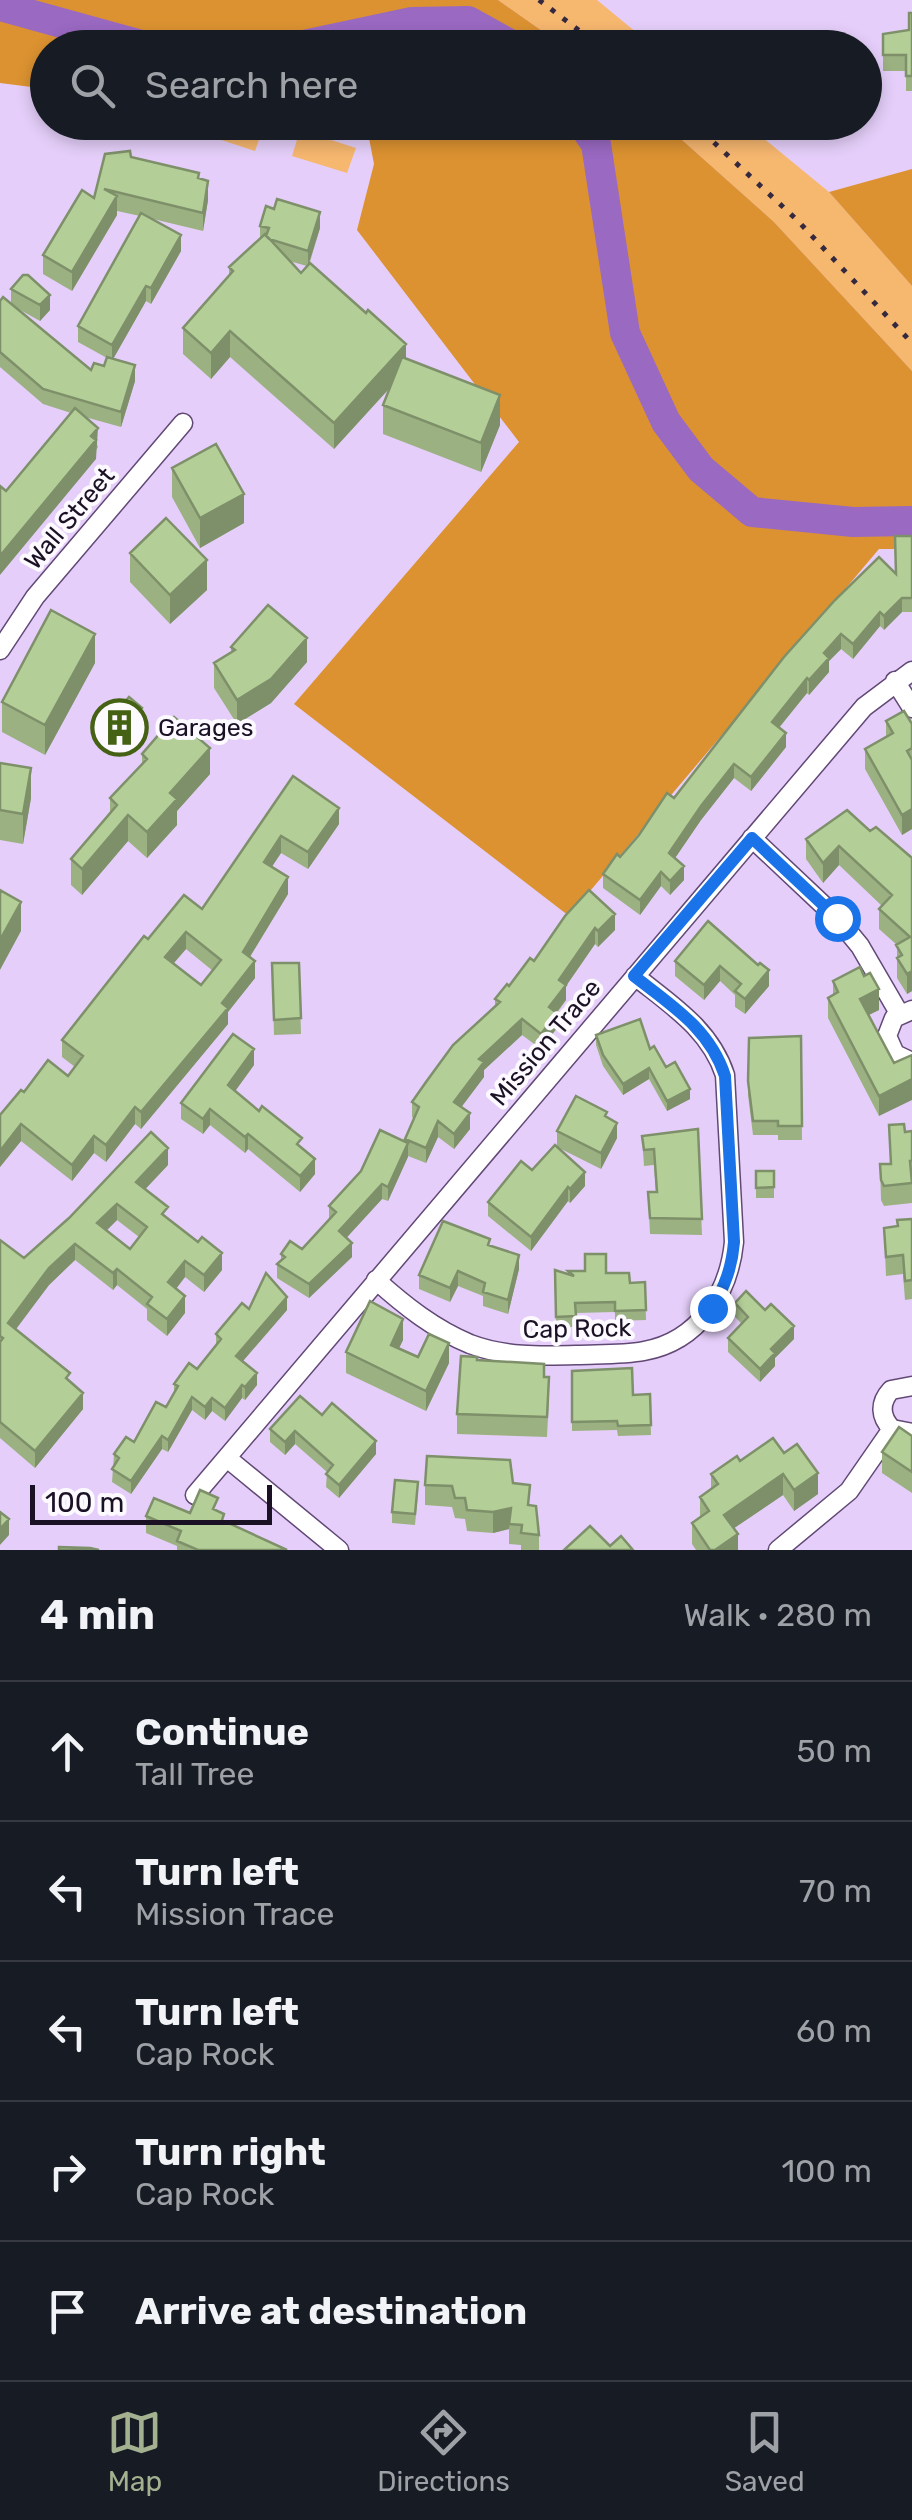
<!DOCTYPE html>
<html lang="en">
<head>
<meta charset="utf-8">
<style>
	body { margin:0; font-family:Rubik,sans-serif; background:#242831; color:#f1f3f6 }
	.scale { position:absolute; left:30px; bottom:25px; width:242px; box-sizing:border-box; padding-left:10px; border:5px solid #1b1124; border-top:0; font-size:28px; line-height:35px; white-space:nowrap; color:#1b1124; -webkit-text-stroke:8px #fcf9ff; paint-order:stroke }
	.stop { position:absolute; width:30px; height:30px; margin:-22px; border:8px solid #1a73e8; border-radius:50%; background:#fff }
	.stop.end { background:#1a73e8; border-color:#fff; box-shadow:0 2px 10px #0008 }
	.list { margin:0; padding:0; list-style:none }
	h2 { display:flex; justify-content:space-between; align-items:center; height:130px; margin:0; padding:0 40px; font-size:42px }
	h2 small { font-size:32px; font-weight:400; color:#9ea1a6 }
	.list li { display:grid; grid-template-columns:65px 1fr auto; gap:30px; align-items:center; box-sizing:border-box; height:140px; padding:0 40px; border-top:2px solid #363941 }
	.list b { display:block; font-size:38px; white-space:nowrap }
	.list p { margin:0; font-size:32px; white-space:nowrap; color:#9ea1a6 }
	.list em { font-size:32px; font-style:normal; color:#9ea1a6 }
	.icon { flex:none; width:55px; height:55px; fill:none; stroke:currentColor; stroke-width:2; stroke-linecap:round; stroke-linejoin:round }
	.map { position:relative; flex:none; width:912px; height:1550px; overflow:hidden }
	.search { position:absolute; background:#171b24; box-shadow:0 5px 15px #0003; left:30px; right:30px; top:30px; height:110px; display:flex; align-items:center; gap:25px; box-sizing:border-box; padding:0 35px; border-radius:55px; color:#9ea1a6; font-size:38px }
	.sheet { height:830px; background:#171b24 }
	nav { display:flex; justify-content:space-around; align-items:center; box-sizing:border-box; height:140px; border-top:2px solid #363941; background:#171b24; font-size:28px; color:#9ea1a6 }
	nav a { display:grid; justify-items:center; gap:5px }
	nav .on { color:#a3b190 }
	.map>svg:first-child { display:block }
	.green { fill:#f6b76f }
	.forest { fill:#dc9231 }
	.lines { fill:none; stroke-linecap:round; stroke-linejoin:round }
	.river { stroke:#9a69c2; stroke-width:30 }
	.minor-casing { stroke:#614875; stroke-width:21 }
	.minor { stroke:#fff; stroke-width:18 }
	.rail { stroke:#35293f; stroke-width:5; stroke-dasharray:5 10; stroke-linecap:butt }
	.wall { fill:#9bb182; fill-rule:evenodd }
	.shaded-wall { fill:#7e906a }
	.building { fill:#b4ce97; stroke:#7e906a; stroke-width:2.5; fill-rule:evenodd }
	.route { stroke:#1a73e8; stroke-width:12 }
	.labels { text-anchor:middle; stroke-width:8; stroke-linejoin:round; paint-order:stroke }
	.street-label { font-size:25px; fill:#1b1124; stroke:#fcf9ff }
	.poi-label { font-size:25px; fill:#1b1124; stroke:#fcf9ff; text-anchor:start }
</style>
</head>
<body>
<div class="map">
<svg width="912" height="1550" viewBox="0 0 912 1550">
	<rect width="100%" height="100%" fill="#e5cffa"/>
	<path class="green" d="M498,0H597L654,47H565Z
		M207,123L262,122L265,123L255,151L203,134Z
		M663,123H745L829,192L912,286V371L774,222Z
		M300,130L356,148L347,173L292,156Z"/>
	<path class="forest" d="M0,0H498L565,47L48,48L47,89L0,83Z
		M321,123H663L774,222L912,371V549H879L569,916L294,704L519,442L357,230L374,164L369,138Z
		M912,169V286L829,192Z"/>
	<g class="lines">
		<path class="river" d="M0,6L152,48
			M290,48L412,22L468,21L517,48
			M581,122L596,144L625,333L666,422L701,469L752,512L853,522L912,521"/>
		<defs>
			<path id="minor" d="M0,650L35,597L183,423
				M895,681L912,708
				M752,838L837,918L860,946L899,1013
				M912,1010L894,1018L887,1036L895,1054L912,1062
				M376,1280C405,1306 434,1329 470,1344C504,1357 540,1356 576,1355C598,1354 623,1355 644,1351C699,1341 729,1293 734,1242L725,1075C710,1029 671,1005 635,976
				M912,1386L891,1390C879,1403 880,1417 892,1429L912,1433
				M227,1458L339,1550
				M195,1495L864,707L912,671
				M778,1550L849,1491L892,1429"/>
		</defs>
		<use href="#minor" class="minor-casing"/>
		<use href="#minor" class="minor"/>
		<path class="rail" d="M539,0L602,48
			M692,122L797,220L912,343"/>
	</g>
	<path class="wall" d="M912,13V91H906V71H883V34L909,30Z
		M815,122H838L828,134Z
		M131,157L199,179L208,200L203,231L153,219L181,251L151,304L146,301L113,359L135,381L121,427L85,417L98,447L96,450V459L6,491L71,413L43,404L0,367V301L11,304V289L50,310L40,321L13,306L91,370L104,366L107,358L78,342V326L140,216L117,211V215L72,291L43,274V255Z
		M260,226L320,228L309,265L406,358L500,425L481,472L383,434V405L389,389L334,449L230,357L211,379L183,354V328L229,276V267L260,239ZM289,261L307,266L301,273Z
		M172,468L244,523L200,548L172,497Z
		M912,536V612H902L884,630L880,626L853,659L841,649L829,661V672L809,695L807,693L779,728L786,747L751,791L734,778L701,820L675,858L684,880L670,895L661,886L640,915L603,888V874L674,798L896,574Z
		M130,553L207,590L170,624L130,582Z
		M231,647L307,662L271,703L237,724L214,688V663L231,652Z
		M95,663L45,755L2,732V702Z
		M142,714L110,752L96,741V736Z
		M886,721L912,724V829L902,835L865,769V749L886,736Z
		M142,754L210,774L177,811V825L147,858L128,841L82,895L71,885V859L110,813V798L142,764Z
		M0,763L31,798L23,844L0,840Z
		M293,776L339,824L308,869L281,853L271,867L288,894L250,957L255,978L228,1012V1024L141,1129L135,1124L106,1162L94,1153L72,1181L21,1141L0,1167V1115L24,1092L68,1076L75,1067L62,1057V1040L148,939L202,909ZM186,949L213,971L201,985L174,963Z
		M870,831L910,855L912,991L907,994L897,978V945L879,929V909L882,906L839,865L823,883L806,859V839Z
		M565,916L615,930L598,947L595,944L566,986V1000L557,1013V1028L541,1049L522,1035L484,1070V1077L461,1107L470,1129L454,1149L438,1137L426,1163L408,1156L388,1201L382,1199L346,1238L352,1257L309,1298L277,1278V1264L281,1260V1254L302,1249L329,1220V1206L405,1141L414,1119L412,1117V1102L495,1006V999L534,961Z
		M708,921L769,986L745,1014L735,1007V995L720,981L704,1000L675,976V961Z
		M272,963H299L301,1034L274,1035Z
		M833,981L879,1010L869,1015L894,1063L879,1116L828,1018V998L833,995Z
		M596,1035L650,1049L690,1099L667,1111L649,1079L623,1095L603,1066L596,1045Z
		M801,1036L802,1140H778V1135H753L748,1095L749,1038Z
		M254,1065L235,1091L302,1148L315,1174L300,1192L248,1149L245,1153L210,1125L203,1134L181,1119V1103Z
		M607,1118L617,1138L601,1169L557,1147V1131Z
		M698,1129L702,1235L650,1234L648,1192H656L654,1165L644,1166L642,1136Z
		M912,1131V1203L884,1206L881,1200L880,1164H890L905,1132Z
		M168,1165L145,1189L168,1219L222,1270L204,1292L185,1277L176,1289L185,1313L167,1336L147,1320V1309L117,1285L113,1290L75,1260L49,1285L15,1329L70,1381L83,1409L35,1468L0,1438V1240L24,1258ZM117,1220L139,1237L130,1249L106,1231Z
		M532,1170L585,1186L570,1203L568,1201L531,1251L488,1216V1202Z
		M756,1171H774V1198H756Z
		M912,1219V1299L905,1300L903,1274L886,1276L884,1228L897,1226Z
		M490,1246L519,1269L508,1314L483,1306V1296L458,1286L450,1302L419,1289V1275Z
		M555,1270L568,1274V1271L606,1273L630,1283L645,1282L646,1320L615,1321V1312L576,1313V1327H556Z
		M735,1303L794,1339L775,1358V1366L760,1382L728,1352V1338L742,1324L735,1317Z
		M249,1309L287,1310L243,1361L257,1385L245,1400L242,1398L225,1421L212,1411L205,1420L192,1410L168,1452L162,1449L131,1494L112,1482L114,1454L134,1442L166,1407L174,1393V1384L197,1369L216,1345V1334Z
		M403,1340L399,1348L418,1357L449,1363L426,1411L346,1373V1352Z
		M477,1360L544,1377L549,1397L547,1437L457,1434V1414Z
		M572,1371L633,1395L650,1394L651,1435L618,1436L617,1430L572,1431Z
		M322,1415L376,1454L339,1498L326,1487L327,1472L295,1444L285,1455L270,1442V1429Z
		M912,1436V1493L882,1473V1452Z
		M784,1453L818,1494L794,1511L783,1495L734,1528L738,1550H696L692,1544V1523L700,1517V1497L711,1489V1474L740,1461Z
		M513,1483L530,1505L539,1535V1550H521V1545L509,1544V1529L493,1533L467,1531L465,1519L455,1518L452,1507L425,1505V1485Z
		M418,1493L415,1525L392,1523V1512Z
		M218,1511L224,1521L287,1550H177V1546L146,1533V1516Z"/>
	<path class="shaded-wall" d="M828,122H838L828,134Z
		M208,181V200L203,231V213Z
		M117,196V215L72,291V272Z
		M320,212V228L308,266V251Z
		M181,235V251L151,304V288Z
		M146,286V301L112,361V345Z
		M50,295V310L40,321V305Z
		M230,331V357L211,379V353Z
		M406,344V370L334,449V423Z
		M135,365V381L121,427V412Z
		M500,395V425L481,472V443Z
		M98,428L96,459L0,575V556Z
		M244,494V523L200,548V518Z
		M207,560V590L170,624V595Z
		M902,598V612L884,630V616Z
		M880,612V626L853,659V644Z
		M95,634V663L45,755V725Z
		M841,634V649L829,661V672L809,695V680L824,653Z
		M307,638V662L271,703L237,724V700Z
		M807,678V693L772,736V722Z
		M142,708V714L110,752V747Z
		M786,733V747L751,791V777Z
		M210,748V774L177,811V825L147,858V832L170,793Z
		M734,764V778L701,820L669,867V853L701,806Z
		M31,768V798L23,844V814Z
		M339,808V824L308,869V852Z
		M912,809V829L902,835V815Z
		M128,815V841L82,895V869Z
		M281,836V853L264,879V862Z
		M839,846V865L823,883V863Z
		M684,866V880L670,895V881Z
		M661,872V886L640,915V900Z
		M288,877V894L243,968V952Z
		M21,902V931L0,970V940Z
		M615,914V930L598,947V931Z
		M595,928V944L566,986V1000L549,1022V1007L559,980Z
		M186,932V949L165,973V957Z
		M255,961V978L228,1012V1024L141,1129V1112L222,1003Z
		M720,966V981L704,1000V985Z
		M769,970V986L745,1014V999Z
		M912,971V991L907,994V974Z
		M879,989V1010L860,1019V999Z
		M557,1013V1028L541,1049V1034Z
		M522,1019V1035L484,1070V1077L454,1117V1102L479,1059Z
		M254,1049V1065L228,1101V1085Z
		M649,1068V1079L623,1095V1084Z
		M912,1079V1100L879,1116V1096Z
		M690,1089V1099L667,1111V1101Z
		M135,1107V1124L106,1162V1145Z
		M210,1109V1125L203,1134V1119Z
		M470,1113V1129L454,1149V1134Z
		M438,1121V1137L426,1163V1148Z
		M617,1123V1138L601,1169V1153Z
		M21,1124V1141L0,1167V1151Z
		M248,1134V1149L245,1153V1137Z
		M94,1136V1153L72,1181V1165Z
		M408,1143V1157L388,1201V1187Z
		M168,1148V1165L136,1199V1182Z
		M315,1159V1174L300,1192V1176Z
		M585,1172V1186L570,1203V1189Z
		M382,1184V1199L339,1246V1231Z
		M568,1187V1201L531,1251V1237Z
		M117,1204V1220L97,1240V1223Z
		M352,1243V1257L309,1298V1284Z
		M75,1244V1260L49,1285L8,1340V1323L49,1268Z
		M222,1253V1270L204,1292V1275Z
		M519,1255V1269L508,1314V1300Z
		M185,1261V1277L168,1299V1282Z
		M117,1269V1285L113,1290V1273Z
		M458,1271V1286L450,1302V1288Z
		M185,1296V1313L167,1336V1319Z
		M287,1297V1310L236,1369V1356Z
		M403,1319V1340L391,1365V1345Z
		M794,1326V1339L775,1358V1366L760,1382V1369L771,1349Z
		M449,1343V1363L426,1411V1391Z
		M257,1373V1385L245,1400V1387Z
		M242,1385V1398L225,1421V1408Z
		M83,1393V1409L35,1468V1451Z
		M192,1397V1410L168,1452V1440Z
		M212,1398V1411L205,1420V1407Z
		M295,1431V1444L285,1455V1442Z
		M162,1436V1449L131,1494V1481Z
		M376,1441V1454L339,1498V1485Z
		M818,1473V1494L794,1511V1490Z
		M783,1474V1495L724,1535V1515Z
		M511,1508L509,1529L493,1533V1512Z
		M9,1519V1535L0,1545V1529Z
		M738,1534V1550H715Z"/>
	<path class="building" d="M909,13H912V76H906V55H883V34L909,30Z
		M785,40L792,48H778Z
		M130,151L131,157L199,173L198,178L208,181L203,213L104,189L117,196L72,272L43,255L82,190L94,198L105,154Z
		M277,199L320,212L308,251L269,239L266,236L269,228L260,226L266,206L274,209Z
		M141,213L181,235L151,288L146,286L112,345L78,326Z
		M265,234L301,273L310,263L366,313L368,310L406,344L334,423L230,331L211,353L183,328L233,271L229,267Z
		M23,275H28L50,295L40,305L11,289Z
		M3,297L91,370L94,363L104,366L107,357L135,365L121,412L43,389L0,352V301Z
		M402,357L500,395L481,443L383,405Z
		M75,408L98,428L91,436L96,440L0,556V486L6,491Z
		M216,444L244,494L200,518L172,468Z
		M166,518L207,560L170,595L130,553Z
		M895,536H912V598H902L884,616L880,612L853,644L841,634L824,653L829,658L809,680L807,678L772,722L786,733L751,777L734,764L701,806L669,853L684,866L670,881L661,872L640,900L603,874L617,854L620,857L639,835L667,793L674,798L784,657L835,600L879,557L896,574Z
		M268,605L307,638L271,679L237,700L214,663L235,650L231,647Z
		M51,610L95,634L45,725L2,702Z
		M129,697L142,708L110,747L96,736Z
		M904,711L912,724V748L907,751L912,760V809L902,815L865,749L893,733L886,721Z
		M174,717L210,748L170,793L177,799L147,832L128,815L82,869L71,859L117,805L110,798L147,759L142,754Z
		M0,763L31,768L23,814L0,810Z
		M293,776L339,808L308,852L281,836L264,862L288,877L243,952L255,961L222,1003L228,1008L141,1112L135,1107L106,1145L94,1136L72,1165L21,1124L0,1151V1115L21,1090L24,1092L48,1060L68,1076L83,1056L62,1040L144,936L148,939L184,895L202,909ZM186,932L221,960L201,985L165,957Z
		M847,810L870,831L876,827L912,858V971L907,974L897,958L902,955L896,945L910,937L879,909L892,895L839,846L823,863L806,839Z
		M0,890L21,902L0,940Z
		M589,890L615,914L598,931L595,928L559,980L566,985L549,1007L557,1013L541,1034L522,1019L479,1059L484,1062L454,1102L470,1113L454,1134L438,1121L426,1148L405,1139L419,1107L412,1102L426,1082L453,1045L500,1002L495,999L507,984L509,986L530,958L534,961L565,916Z
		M708,921L758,965L760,963L769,970L745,999L735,991L741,984L720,966L704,985L675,961Z
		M272,963H299L301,1018L274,1020Z
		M860,967L864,976L870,973L879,989L860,999L894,1063L912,1055V1079L879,1096L828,998L838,992L833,981Z
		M640,1019L650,1049L654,1046L666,1067L675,1062L690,1089L667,1101L649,1068L623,1084L603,1055L596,1035Z
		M233,1034L254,1049L228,1085L259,1111L262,1106L302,1138L297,1144L315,1159L300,1176L248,1134L245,1137L210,1109L203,1119L181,1103Z
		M801,1036L802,1126H778V1121H753L748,1081L749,1038Z
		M576,1096L607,1112L605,1116L617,1123L601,1153L557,1131Z
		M904,1124L905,1132L912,1131V1161H910L912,1183L884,1186L881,1180L880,1164H891L889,1125Z
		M698,1129L702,1219L650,1218L648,1192H657L654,1149L644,1150L642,1136Z
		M380,1130L408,1143L388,1187L382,1184L339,1231L352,1243L309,1284L277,1264L285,1257L281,1254L290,1241L302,1249L336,1212L329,1206L361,1171Z
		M151,1132L168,1148L136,1182L168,1207L162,1214L198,1242L202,1237L222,1253L204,1275L185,1261L168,1282L185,1296L167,1319L147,1304L152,1297L117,1269L113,1273L75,1244L49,1268L8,1323L70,1373L66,1378L83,1393L35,1451L0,1422V1342L3,1338L0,1336V1240L24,1258L69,1218ZM117,1204L147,1227L130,1249L97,1223Z
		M555,1145L585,1172L570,1189L568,1187L531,1237L488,1202L521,1161L532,1170Z
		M756,1171H774V1187L756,1188Z
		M912,1219V1280L905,1281L903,1255L886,1257L884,1228L898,1226L897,1220Z
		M443,1221L490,1239L488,1245L519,1255L508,1300L483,1292L485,1283L458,1271L450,1288L419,1275Z
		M585,1254H606V1273H629L630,1283L645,1282L646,1310L615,1311V1302L575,1303L576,1316L556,1317L555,1270L574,1276L568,1271H585Z
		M266,1273L287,1297L236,1356L257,1373L245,1387L242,1385L225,1408L212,1398L205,1407L192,1397L168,1440L162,1436L131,1481L112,1469L119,1458L114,1454L126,1437L134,1442L156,1402L166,1407L178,1386L174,1384L189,1363L197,1369L221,1339L216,1334L242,1303L249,1309Z
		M746,1291L765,1310L771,1304L794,1326L771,1349L775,1353L760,1369L728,1338L748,1317L735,1303Z
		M370,1301L403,1319L391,1345L418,1357L429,1334L449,1343L426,1391L346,1352Z
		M461,1356L477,1357V1360L544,1364V1377H549L547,1417L457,1414Z
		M632,1368L633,1395L650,1394L651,1425L618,1426L617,1421L572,1422V1371Z
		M300,1396L322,1415L332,1403L376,1441L339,1485L326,1474L333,1465L295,1431L285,1442L270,1429Z
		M899,1427L912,1436V1472L882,1452Z
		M773,1438L784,1453L797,1444L818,1473L794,1490L783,1474L724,1515L738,1534L715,1550H710L692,1523L709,1511L700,1497L718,1484L711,1474L737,1456L740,1461Z
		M427,1456L510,1460L513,1483L530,1485L528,1505L536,1506L539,1535L521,1533L522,1525L509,1524L511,1508L493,1512L467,1510L465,1498H455L452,1486L425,1485Z
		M395,1480L418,1482L415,1514L392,1512Z
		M200,1490L218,1498L213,1509L224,1514L222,1520L287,1550H198L177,1541L181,1531L146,1516L154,1498L190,1513Z
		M0,1512L9,1519L0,1529Z
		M590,1526L610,1546L621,1536L633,1550H564Z
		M59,1547L90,1548L99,1550H59Z"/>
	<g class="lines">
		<path class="route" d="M712,1308C725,1286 732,1267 734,1242L725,1076C710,1029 671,1005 634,976L752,838L837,918"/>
	</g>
	<defs>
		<symbol id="building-ring" viewBox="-11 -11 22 22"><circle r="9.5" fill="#fcf9ff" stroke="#446114" stroke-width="1.5"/><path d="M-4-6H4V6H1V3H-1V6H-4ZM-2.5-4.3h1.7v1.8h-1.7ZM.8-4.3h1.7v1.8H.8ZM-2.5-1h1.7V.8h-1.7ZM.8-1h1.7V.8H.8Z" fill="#446114"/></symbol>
	</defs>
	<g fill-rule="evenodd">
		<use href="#building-ring" x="88" y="696" width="63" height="63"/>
	</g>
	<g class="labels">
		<g class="street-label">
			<text transform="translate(69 518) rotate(-50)" y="9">Wall Street</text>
			<text transform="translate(545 1042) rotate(-50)" y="9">Mission Trace</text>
			<text transform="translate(577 1328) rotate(-1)" y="9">Cap Rock</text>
		</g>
		<g class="poi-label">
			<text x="158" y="736">Garages</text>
		</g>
	</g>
</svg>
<div class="scale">100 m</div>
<div class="stop" style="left:837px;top:918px"></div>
<div class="stop end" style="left:712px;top:1308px"></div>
<div class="search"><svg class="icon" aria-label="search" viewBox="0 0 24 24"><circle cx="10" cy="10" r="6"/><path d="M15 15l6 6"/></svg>Search here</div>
</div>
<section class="sheet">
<h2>4 min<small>Walk · 280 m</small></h2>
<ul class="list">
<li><svg class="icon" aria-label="ahead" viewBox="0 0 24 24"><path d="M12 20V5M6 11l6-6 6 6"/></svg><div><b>Continue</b><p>Tall Tree</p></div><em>50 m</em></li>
<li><svg class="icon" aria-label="left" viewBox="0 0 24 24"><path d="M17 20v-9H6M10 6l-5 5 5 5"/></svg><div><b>Turn left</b><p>Mission Trace</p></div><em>70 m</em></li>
<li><svg class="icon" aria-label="left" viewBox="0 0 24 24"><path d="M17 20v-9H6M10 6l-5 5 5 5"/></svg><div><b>Turn left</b><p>Cap Rock</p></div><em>60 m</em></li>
<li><svg class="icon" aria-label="right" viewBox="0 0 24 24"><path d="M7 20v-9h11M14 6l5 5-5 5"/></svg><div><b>Turn right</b><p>Cap Rock</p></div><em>100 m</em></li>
<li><svg class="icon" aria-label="arrive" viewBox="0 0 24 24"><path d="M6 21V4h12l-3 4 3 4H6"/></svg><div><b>Arrive at destination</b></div></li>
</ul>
</section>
<nav>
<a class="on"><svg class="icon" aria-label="map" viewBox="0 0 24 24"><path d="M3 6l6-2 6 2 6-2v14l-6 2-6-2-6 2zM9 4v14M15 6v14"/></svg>Map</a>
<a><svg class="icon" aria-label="directions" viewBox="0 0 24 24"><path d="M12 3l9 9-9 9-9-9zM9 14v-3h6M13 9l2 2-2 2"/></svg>Directions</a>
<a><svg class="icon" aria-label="saved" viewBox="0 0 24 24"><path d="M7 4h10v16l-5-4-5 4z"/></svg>Saved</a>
</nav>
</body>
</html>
